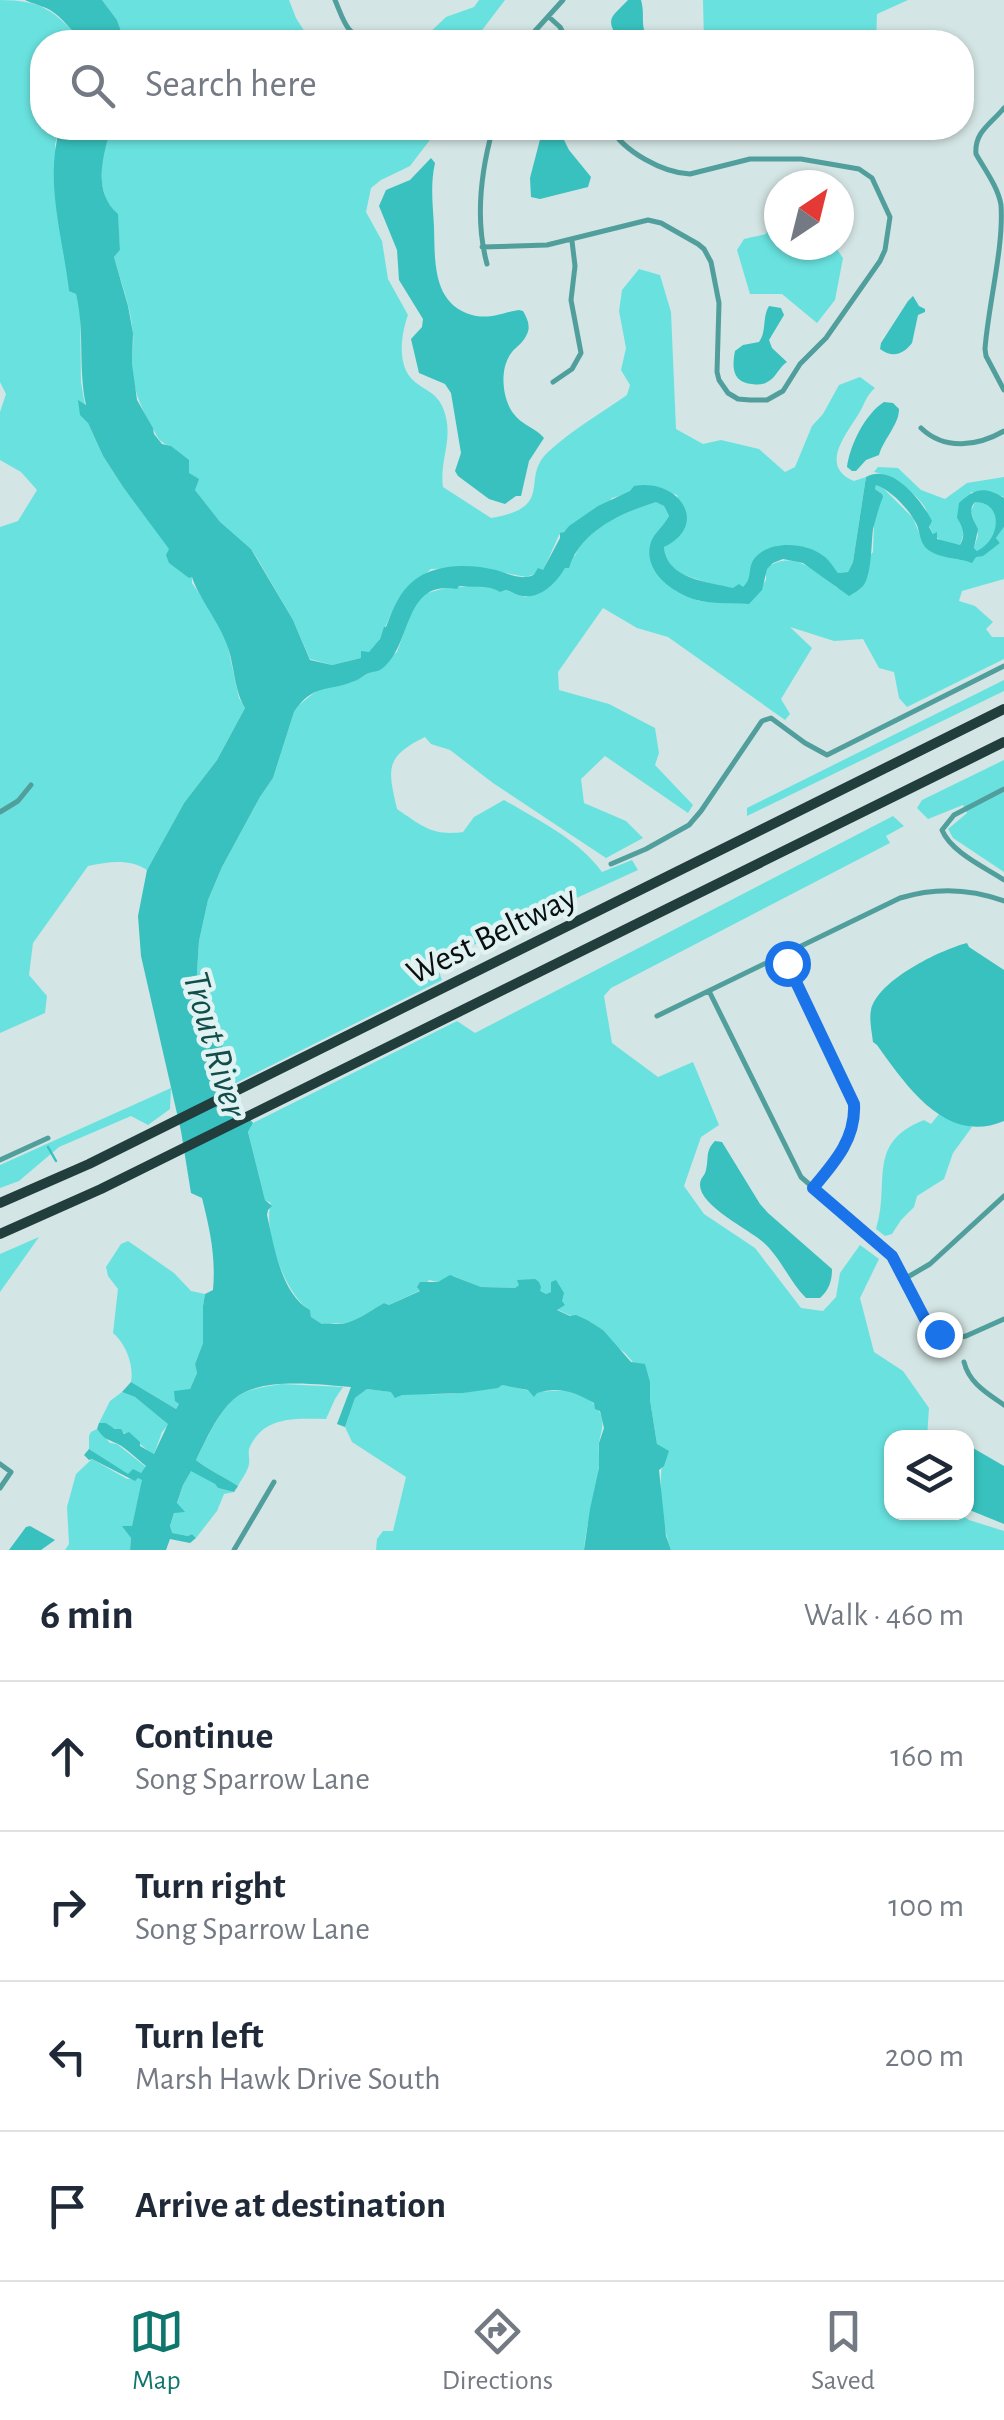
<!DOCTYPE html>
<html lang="en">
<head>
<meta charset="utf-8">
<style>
	body { margin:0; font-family:"Alegreya Sans",sans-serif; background:#f6f6f7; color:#1f2937 }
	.controls { position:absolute; right:30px; bottom:30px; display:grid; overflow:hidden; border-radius:20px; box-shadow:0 2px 8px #0004 }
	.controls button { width:90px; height:90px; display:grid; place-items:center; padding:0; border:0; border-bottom:2px solid #e0e1e3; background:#fff; color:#1f2937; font:50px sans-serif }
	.compass { position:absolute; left:764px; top:170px; width:90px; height:90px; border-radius:50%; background:#fff; box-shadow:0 2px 8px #0004; rotate:35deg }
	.stop { position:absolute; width:30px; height:30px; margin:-22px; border:8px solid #1a73e8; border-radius:50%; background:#fff }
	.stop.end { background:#1a73e8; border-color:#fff; box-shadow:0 2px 10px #0008 }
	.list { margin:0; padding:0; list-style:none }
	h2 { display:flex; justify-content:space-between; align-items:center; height:130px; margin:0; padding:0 40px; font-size:42px }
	h2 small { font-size:32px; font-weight:400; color:#747a83 }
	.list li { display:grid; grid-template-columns:65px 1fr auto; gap:30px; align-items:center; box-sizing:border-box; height:150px; padding:0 40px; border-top:2px solid #e0e1e3 }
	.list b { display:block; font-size:38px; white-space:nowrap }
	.list p { margin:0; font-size:32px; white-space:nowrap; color:#747a83 }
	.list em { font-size:32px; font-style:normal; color:#747a83 }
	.icon { flex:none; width:55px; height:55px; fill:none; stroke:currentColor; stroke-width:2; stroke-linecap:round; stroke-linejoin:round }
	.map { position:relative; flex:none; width:1004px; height:1550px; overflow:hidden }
	.search { position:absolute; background:#fff; box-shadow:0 2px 8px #0004; left:30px; right:30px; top:30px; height:110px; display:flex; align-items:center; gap:25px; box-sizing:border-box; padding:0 35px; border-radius:40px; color:#747a83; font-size:38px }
	.sheet { height:730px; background:#fff }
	nav { display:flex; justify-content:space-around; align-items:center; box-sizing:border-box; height:140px; border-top:2px solid #e0e1e3; background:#fff; font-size:28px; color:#747a83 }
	nav a { display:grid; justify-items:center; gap:5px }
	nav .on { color:#0f766e }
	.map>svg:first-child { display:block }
	.green { fill:#69e2df }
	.water { fill:#38c1be; fill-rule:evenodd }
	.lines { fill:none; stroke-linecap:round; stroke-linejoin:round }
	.stream { stroke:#38c1be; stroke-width:2.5 }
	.minor { stroke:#509f9d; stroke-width:5 }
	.motorway { stroke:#213e3d; stroke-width:10 }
	.route { stroke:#1a73e8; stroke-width:12 }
	.labels { text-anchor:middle; stroke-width:9; stroke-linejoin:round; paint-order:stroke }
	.street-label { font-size:35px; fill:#090f0f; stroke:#e0f3f2 }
	.water-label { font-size:38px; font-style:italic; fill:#134d4b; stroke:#e0f3f2 }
</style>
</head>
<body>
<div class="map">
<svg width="1004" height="1550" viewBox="0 0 1004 1550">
	<rect width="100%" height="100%" fill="#d3e5e4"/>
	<path class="green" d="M0,0C42,0 55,11 82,42H42V128H60L55,144L69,290L76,294L80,310L81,382L88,423L103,456L123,487L192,577V583L210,609L227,643L239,698L245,708L217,760L184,803L147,870C129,858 108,862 88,866L33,943L29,975L47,996L45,1013L0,1033V527L18,521L37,490L21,472L0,460V412L6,394L0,382Z
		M102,0H289L296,18L311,42H125L117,20Z
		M479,0H505L473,42H420L446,17L474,7Z
		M908,0L877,14L876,42H704L703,0Z
		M111,128H439L410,166L381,180L371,188L366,212L382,241L388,279L408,315C401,334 396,367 415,382C426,391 437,393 443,408C455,438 439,459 443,487L491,518C557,507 519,479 548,452C572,430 601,413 627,395L630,385L621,370L626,348L619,311L622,290L639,269L660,275L671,312L676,429L703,444L721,440L759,449L785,472L795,467L812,426L823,414L839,385L860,377L875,388C865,397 865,404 858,415C844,437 820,467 854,481L866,477L853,562L848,572L838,573L803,547L751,574C749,581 750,584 743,588C733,592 682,576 673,569C666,563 665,556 664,547C689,524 684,529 677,495L650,487L612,498L608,503L601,506L559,535L543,571L526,577L480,568L431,569L398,599L376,647L361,658L332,665L310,659L293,620L257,558L251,549L220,523L195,490L190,475L171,446C158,443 157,435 151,425C140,406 133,389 132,366C132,355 134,344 133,334C131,308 121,282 114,257L120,250L118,221L106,200L102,184V158Z
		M771,213H779V245H834L843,258L835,300L817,323L782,294H750L737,250L744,239L766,234Z
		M878,467L898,468L921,490L945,499L967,483L1004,477V498L1002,496L971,492C967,509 966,530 960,545C945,544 934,540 929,525C928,521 927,512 926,509C917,493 892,475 874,472Z
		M879,484L913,518L924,545C947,563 976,560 1000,543L996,538L1004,527V579L962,591L959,601L975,606L993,622L986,629L992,637H1004V659L907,707L899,698L894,672L879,668L863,639L834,641L790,627L812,648L781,699L790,714L785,720L668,637L637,628L603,608L558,672L559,690L609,704L655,728L659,753L655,765L693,805L688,813L605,756L581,779L584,803L626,821L643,838L606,858L493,783L450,750L431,744L425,737C384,757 388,769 397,809C422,826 432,836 463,832L474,817L504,800C538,820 579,840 602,872L632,860L638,870L445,958L438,969L442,980L234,1084L229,1077L222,1054V1044L205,1016L197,972L199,941L208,900L222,867L260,797L273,778L294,712L299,705L320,688L353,682L369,673L397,652L413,607L424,594L449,587L480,586L505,590L525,597L540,592L565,568L572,556H575C585,526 630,511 656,501L664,506L669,516C662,533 651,534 650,554L676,591L699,601L749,604L766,580V569C791,548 817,571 837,588L868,576L869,557L873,552L874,525L882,494L875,489L876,485Z
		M975,502H985L992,506L999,514L1001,524L990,545L977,551L974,548L978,535L971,511Z
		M1004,680V691L747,816V808Z
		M1004,760V872L953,838L948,829L967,813L963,805L928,819L917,808L922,800Z
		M893,816L904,826L886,836L890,843L611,988L604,996L612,1043L658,1077L693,1062L719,1125L701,1137L684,1186L704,1214L755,1248L801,1308L823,1311L836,1297L840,1273L860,1245L879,1259L860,1298L874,1352L903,1371L929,1408L927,1437L892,1438V1512L959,1513L969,1520L1004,1531V1550H671C661,1523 657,1477 665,1450L657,1444L650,1400V1382L625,1353L613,1344L603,1330L556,1309L552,1292L546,1294L520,1285L515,1288L481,1287L453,1276L438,1282L429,1280L421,1290L389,1305L384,1303C373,1309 362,1318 350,1322C340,1325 332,1322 322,1324L311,1317L310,1310C286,1297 262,1230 271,1203L265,1200L248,1132L253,1123L457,1021L475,1033Z
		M171,1088L170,1109L148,1125L131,1116L59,1147L19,1181L0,1188V1165Z
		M939,1114L972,1127L953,1153L944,1179L917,1196L914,1207L901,1220L892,1234L885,1236L876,1229C891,1183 865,1143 924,1120L931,1124Z
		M39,1237L0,1292V1254Z
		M128,1241L174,1273L191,1291L205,1294L203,1306V1343L195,1364L197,1373L190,1389L187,1391L176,1409L131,1382C134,1365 126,1344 113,1333L118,1289L108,1276L106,1267L121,1244Z
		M281,1384L343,1387L335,1399L326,1419C297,1419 263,1415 249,1449C248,1454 250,1459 249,1464C248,1471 241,1480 238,1486C225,1477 206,1469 196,1460C206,1441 218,1412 235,1398C248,1388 266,1387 281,1384Z
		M502,1385C513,1386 522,1390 532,1391C544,1393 558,1389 570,1391C580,1392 597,1403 600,1413C605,1425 601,1431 599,1443C598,1450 600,1458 599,1466C597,1494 586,1522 584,1550H376L377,1539L383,1531H393L406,1477L352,1442L345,1427L355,1398L367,1389C415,1395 454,1398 502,1385Z
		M122,1392L135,1397L169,1424L162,1432L154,1454C144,1449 137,1440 128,1435C120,1430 113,1429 106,1423H99L110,1401Z
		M97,1429L110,1443L117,1444L146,1467L140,1474L128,1475L89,1449V1436L91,1432Z
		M92,1459L127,1479L138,1478L143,1480L132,1526H123L131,1538L130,1550H65L69,1544L67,1507L76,1474Z
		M191,1470L215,1484L218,1488L234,1492L224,1494L217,1511L196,1538L192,1534L188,1536L171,1533L170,1526L183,1485Z"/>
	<path class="water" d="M25,0H102L117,20L125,42H82C72,31 63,18 50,10C43,6 33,4 25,0Z
		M628,0H641C646,18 638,26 651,42H619C606,17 609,20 628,0Z
		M60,128H111C103,155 92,192 118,214L120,250L114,257L128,306L133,333L132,364L137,400L153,428L154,434L162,444L171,446L189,460V473L199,479L195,490L220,522L251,549L293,620L310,660L332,665L361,658V651L369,652L380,639L384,627H386C392,612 397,597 408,586C429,563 468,563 496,570C506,573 516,578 526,577C535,576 534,574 538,568L543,570L560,538V533L564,532L569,526L598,506L630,491L634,486C678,478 711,524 664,547C666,579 708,582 733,588L739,584L743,587C753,578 747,569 754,559C768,540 805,542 822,555C829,559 834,568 838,573L848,572L853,562L866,477C892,462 922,501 932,521L929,527L933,534L937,532V539L960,545C966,535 963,527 957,518L959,503C975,488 985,486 1004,498V527L996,538L1000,543L983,556L976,557L972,563C957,557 938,559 926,548C920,542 920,533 917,525C910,510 891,490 876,485L875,489L882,494L883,497C879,506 876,519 873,529C871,544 872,575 863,586C859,590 854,593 849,596L803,563L783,559L773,563L767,569L762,590L749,604C733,603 717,604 701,601C676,596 641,572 651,542C654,533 664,526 669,516L664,506L656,502C621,513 580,531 569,568H565C556,583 541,599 522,596C516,595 511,591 505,590L500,592C488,584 473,588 459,586L457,589C403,579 413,643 383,668C376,673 377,670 369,673C364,675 360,679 355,681C328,692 313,683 294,712L273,778L260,797L222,867L208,900L199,941L197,972L205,1016L222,1044V1054L229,1077L234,1084L240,1108L253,1123L248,1132L265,1200L272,1206L268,1210L267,1215C274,1246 281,1294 310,1310L311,1317L322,1324C327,1323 333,1324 338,1324C354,1324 371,1310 384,1303L389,1305L420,1291L417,1287L420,1282H438L450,1275L481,1287L515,1288L519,1285L517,1280L535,1279L539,1282L541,1287L540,1291L546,1294L551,1292V1282L556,1280L564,1293L562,1301L565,1305L557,1310L570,1316L576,1315L587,1320L603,1330L631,1362L645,1364L650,1382V1400L657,1444L669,1451L664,1466L659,1470L666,1536L671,1550H584L590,1509L599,1468V1443L604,1428L600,1411L595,1409L594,1403C575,1392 559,1386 537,1393L534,1397L528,1390L502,1385L498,1388L463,1393L402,1395L395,1398L391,1392L367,1389L355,1398L345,1427L337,1424L351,1387C319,1385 261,1376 234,1399C217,1414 206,1440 196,1460C206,1469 225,1477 238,1486L234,1492L218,1488L215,1484L191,1471L183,1485L177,1503L185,1512L174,1513L170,1526L172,1533L188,1536L192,1534L196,1538L190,1543L170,1539L166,1550H130L131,1538L122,1526H132L142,1480L138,1478L135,1481L92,1459L89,1460L84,1455L89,1449L128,1474L133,1469L141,1473L146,1466C137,1459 127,1449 118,1444C106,1438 106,1441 97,1429L99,1423H106L115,1429H121L124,1434L129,1432L140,1442V1446L154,1454L168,1424L135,1397L122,1392L131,1382L176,1409L179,1404L175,1401L174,1391L190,1389L197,1373L195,1364L203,1343V1306L205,1294L213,1290C216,1257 210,1230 202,1198L191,1193L181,1131L141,956L138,916L147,870L184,803L217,760L245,708C233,688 235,662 225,640C217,620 197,594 192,577L189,578L169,563L166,555L169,549L123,487L103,456L88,423L80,415L78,400L86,405C78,368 85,331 76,294L69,291C63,237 44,181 60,128ZM975,502C1004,502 1001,540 977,551L974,548L978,529C974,521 967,510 975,502Z
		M543,128H558L569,150L591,177L588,187L540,199L531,197L530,178Z
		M431,158L435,163C430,185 433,206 434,227C435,260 432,304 472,315C490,320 503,312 519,310L523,311C527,318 531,326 527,334C524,342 516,347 512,352C499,368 502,398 513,413C521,425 536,428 544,438L529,461L521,496H516L505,504L489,499L458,476L455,471L461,453L451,393L445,384L419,373L411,339L422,327L423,319L399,280L397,250L379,206L386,190L410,180Z
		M913,296L919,306L925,309V312L918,315L912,343C903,355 892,358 880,349L881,343L908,301Z
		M769,306L781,308L784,315L769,340L772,348L787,362C779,367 777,376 769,381C763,385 758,385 752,384C732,382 732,367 735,351L743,345L759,342C767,331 762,317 769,306Z
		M884,402L893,403L899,409C899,425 884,438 879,455L866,460L856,471H852L847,467C850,445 865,414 884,402Z
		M967,943L969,947L1004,970V1121C946,1146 906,1085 877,1045L873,1042C872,1033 869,1019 871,1010C878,980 940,950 967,943Z
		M715,1141L722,1142L760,1204L768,1213L832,1269C832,1281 829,1290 820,1298H806C789,1281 781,1258 763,1242C749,1229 699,1206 700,1184C701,1176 704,1178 706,1170C709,1158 705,1151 715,1141Z
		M966,1444L1004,1466V1524L967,1509Z
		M30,1526L55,1540L41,1550H9L26,1527Z"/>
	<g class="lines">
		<path class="stream" d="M48,1147L56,1161"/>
		<path class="minor" d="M335,0C344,21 346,35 369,41
			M549,17L560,27L568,42
			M525,42L563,0
			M1004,108C991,124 974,132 976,154C985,170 998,187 1001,205C1004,247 988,306 985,349L986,356L1004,390
			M482,247L547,245L648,220L661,223L698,244L704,249L711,262L719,303L717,372L719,380L728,393L738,399L750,400H767L783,391L800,364L826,338L880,261L885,250L890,217L872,178L859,169L801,159H750L690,174C663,173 623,151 611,128
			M487,264C475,220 481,171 493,128
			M553,382L572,369L581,353L571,300L575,266L572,241
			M921,428C945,451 978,446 1004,431
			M1004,789L954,815L942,830C951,852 984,867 1004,880
			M0,812L18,801L31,785
			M611,864L646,849L689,825L701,811L762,721L771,718L805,743L827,755L1004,666
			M783,955L854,1104C856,1139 834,1163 813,1188
			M709,991L801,1177L892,1256L927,1323L939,1334L956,1338L966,1336L1004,1319
			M657,1016L900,898C936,887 969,888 1004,901
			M0,1160L48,1138
			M906,1278L930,1264L1004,1196
			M964,1362C969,1383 987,1393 1004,1405
			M0,1464L11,1472L0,1488
			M234,1550L274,1482"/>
		<path class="motorway" d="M0,1203L89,1164L1004,709
			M0,1234L101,1189L1004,742"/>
	</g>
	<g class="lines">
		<path class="route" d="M787,963L854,1104C856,1139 834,1163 813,1188L892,1256L927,1323L939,1334"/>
	</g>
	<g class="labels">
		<g class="street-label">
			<text transform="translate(491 934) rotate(-26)" y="12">West Beltway</text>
		</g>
		<g class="water-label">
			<text transform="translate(216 1044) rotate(74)" y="13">Trout River</text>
		</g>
	</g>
</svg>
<div class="controls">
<button><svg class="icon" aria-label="layers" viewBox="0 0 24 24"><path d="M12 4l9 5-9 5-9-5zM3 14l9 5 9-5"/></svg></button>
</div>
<svg class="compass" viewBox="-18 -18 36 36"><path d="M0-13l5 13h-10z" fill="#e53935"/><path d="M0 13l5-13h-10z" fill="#747a83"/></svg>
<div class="stop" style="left:787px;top:963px"></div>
<div class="stop end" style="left:939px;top:1334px"></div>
<div class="search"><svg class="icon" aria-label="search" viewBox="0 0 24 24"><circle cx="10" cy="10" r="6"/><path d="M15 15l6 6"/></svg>Search here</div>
</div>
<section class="sheet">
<h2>6 min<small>Walk · 460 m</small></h2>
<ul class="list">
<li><svg class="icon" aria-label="ahead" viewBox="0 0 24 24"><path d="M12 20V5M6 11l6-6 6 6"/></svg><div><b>Continue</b><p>Song Sparrow Lane</p></div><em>160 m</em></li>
<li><svg class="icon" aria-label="right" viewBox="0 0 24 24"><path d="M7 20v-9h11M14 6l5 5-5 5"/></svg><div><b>Turn right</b><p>Song Sparrow Lane</p></div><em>100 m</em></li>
<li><svg class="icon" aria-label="left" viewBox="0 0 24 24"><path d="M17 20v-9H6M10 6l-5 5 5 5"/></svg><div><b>Turn left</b><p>Marsh Hawk Drive South</p></div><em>200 m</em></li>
<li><svg class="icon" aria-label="arrive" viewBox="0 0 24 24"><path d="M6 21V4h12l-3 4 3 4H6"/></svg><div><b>Arrive at destination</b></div></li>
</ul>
</section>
<nav>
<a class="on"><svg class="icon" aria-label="map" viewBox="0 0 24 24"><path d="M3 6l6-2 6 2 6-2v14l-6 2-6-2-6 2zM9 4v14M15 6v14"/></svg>Map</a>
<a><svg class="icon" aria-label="directions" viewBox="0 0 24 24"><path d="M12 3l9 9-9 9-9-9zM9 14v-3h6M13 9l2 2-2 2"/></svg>Directions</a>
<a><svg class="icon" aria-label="saved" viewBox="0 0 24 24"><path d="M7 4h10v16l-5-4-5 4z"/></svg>Saved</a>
</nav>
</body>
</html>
